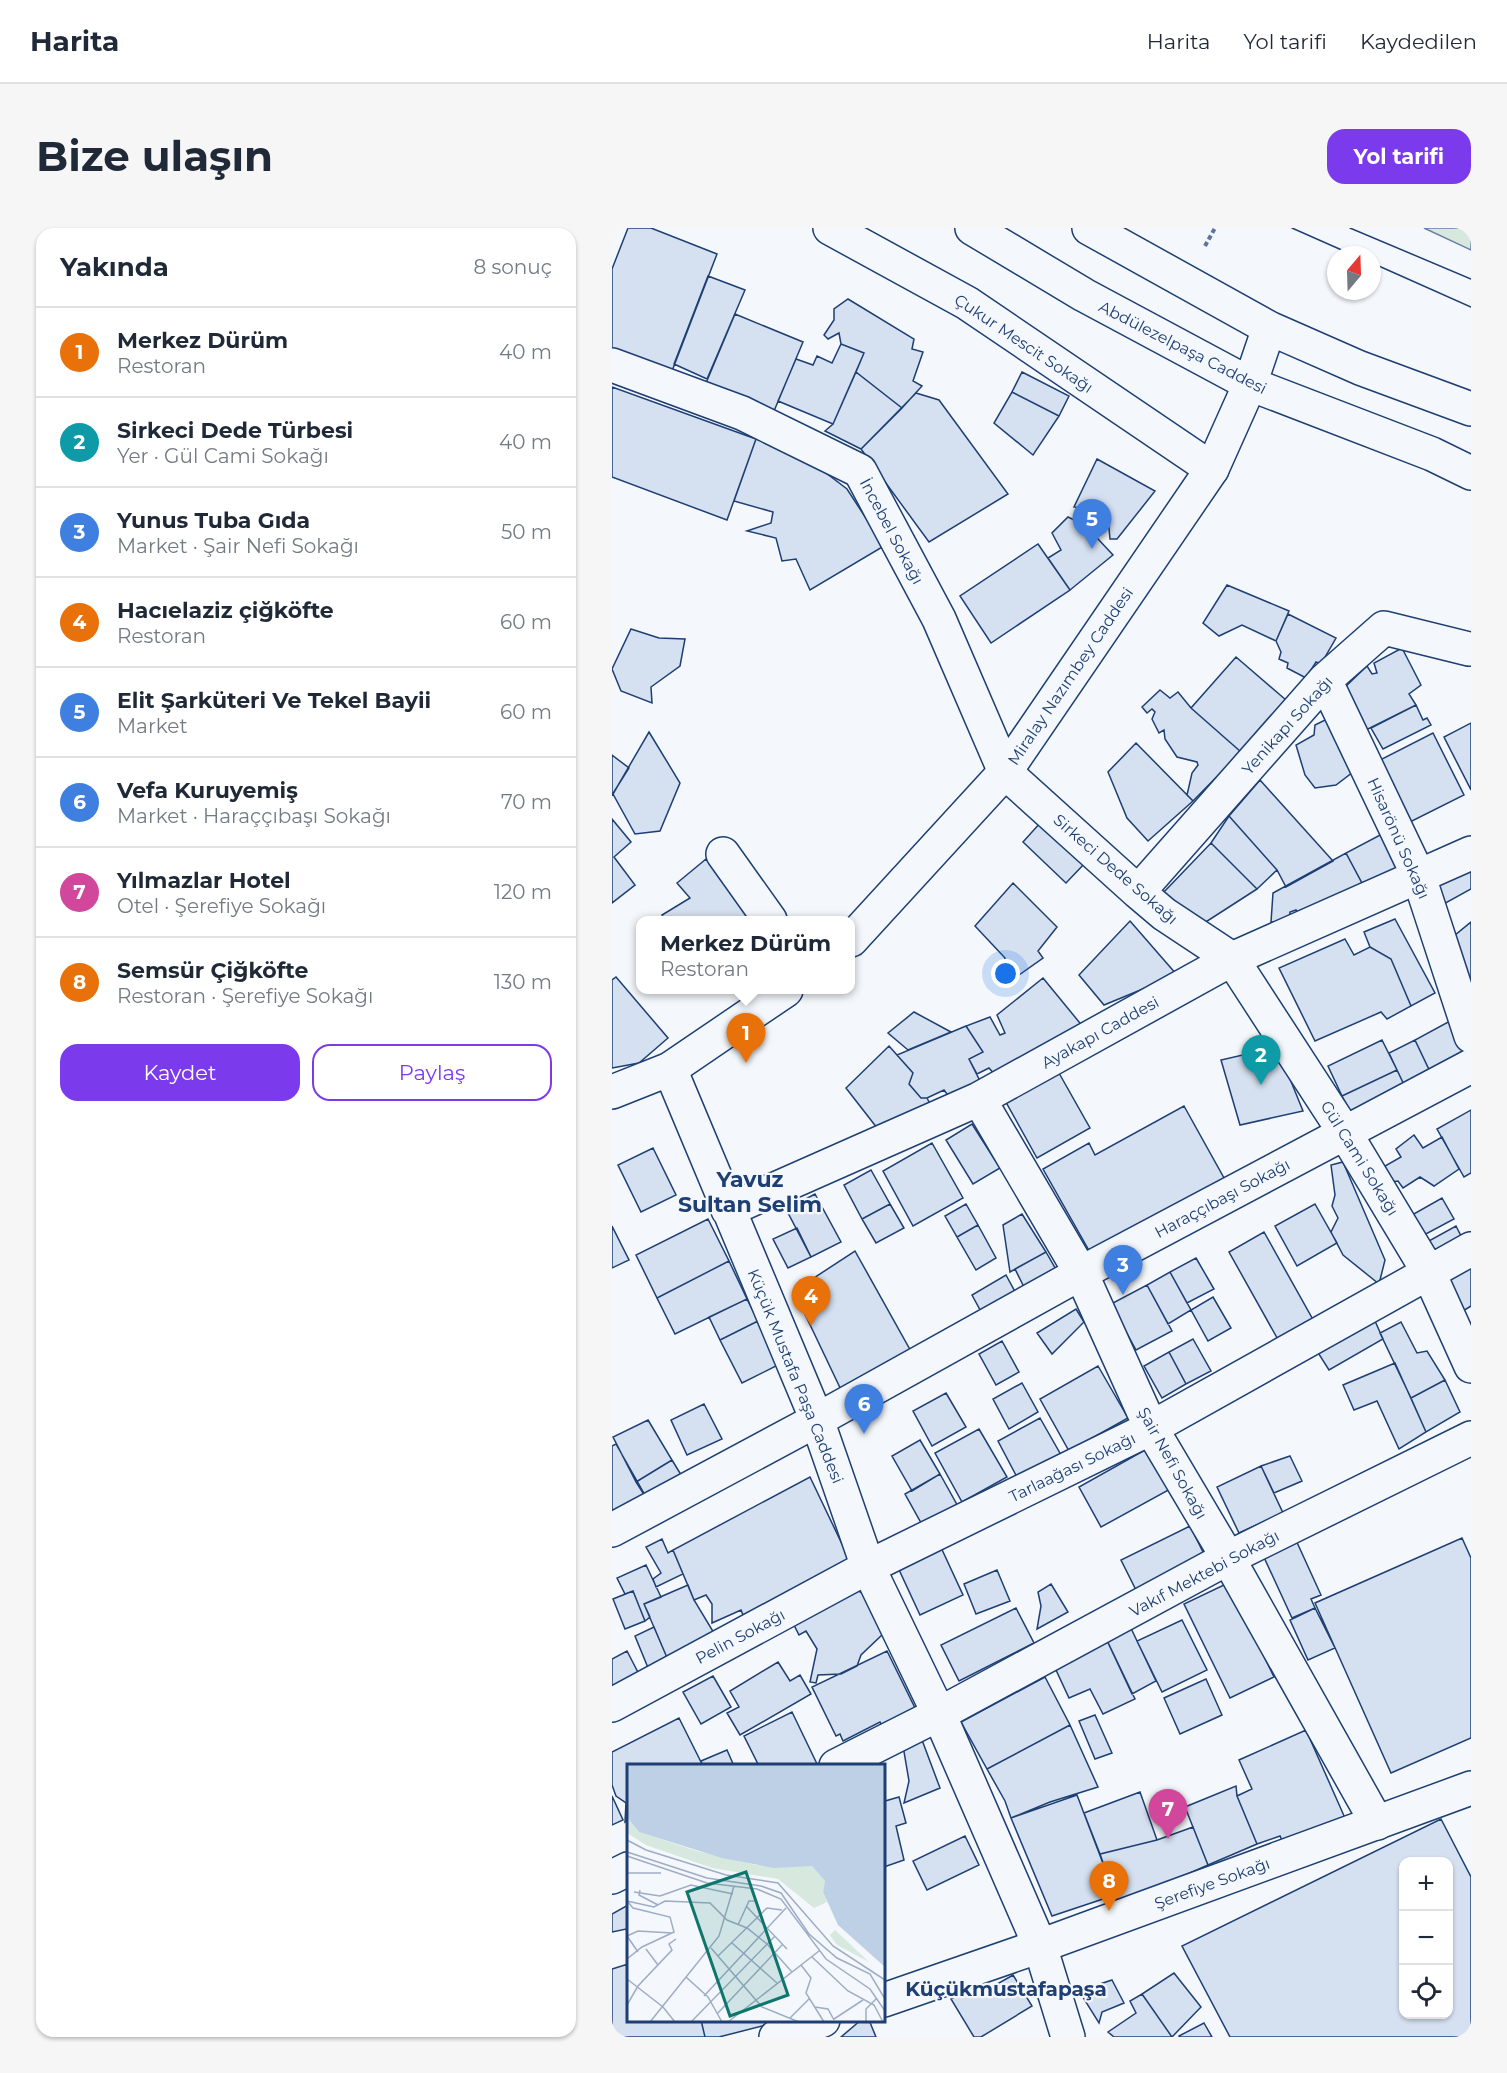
<!DOCTYPE html>
<html lang="tr">
<head>
<meta charset="utf-8">
<style>
	body { margin:0; font-family:Montserrat,sans-serif; background:#f6f6f7; color:#1f2937 }
	.controls { position:absolute; right:18px; bottom:18px; display:grid; overflow:hidden; border-radius:12px; box-shadow:0 2px 4px #0004 }
	.controls button { width:54px; height:54px; display:grid; place-items:center; padding:0; border:0; border-bottom:2px solid #e0e1e3; background:#fff; color:#1f2937; font:30px sans-serif }
	.compass { position:absolute; left:715px; top:18px; width:54px; height:54px; border-radius:50%; background:#fff; box-shadow:0 2px 4px #0004; rotate:19deg }
	.you { position:absolute; left:394px; top:746px; width:21px; height:21px; margin:-15px; border:4px solid #fff; border-radius:50%; background:#1a73e8; box-shadow:0 0 0 9px #1a73e833 }
	.badge { display:grid; place-items:center; width:39px; height:39px; border-radius:50%; background:#7c3aed; color:#fff; font-size:20px; font-weight:700 }
	.pin { position:absolute; translate:-50% -50px; filter:drop-shadow(0 2px 3px #0008) }
	.pin::after { content:''; position:absolute; top:32px; width:21px; height:18px; background:inherit; clip-path:polygon(0 0,100% 0,50% 100%) }
	.popup { position:absolute; left:24px; top:688px; width:219px; height:78px; box-sizing:border-box; display:grid; place-content:center; border-radius:12px; background:#fff; filter:drop-shadow(0 2px 4px #0005); font-size:20px; white-space:nowrap; color:#747a83 }
	.popup b { font-size:22px; color:#1f2937 }
	.popup::after { content:''; position:absolute; left:50%; top:100%; margin-left:-12px; border:12px solid transparent; border-top-color:#fff }
	.list { margin:0; padding:0; list-style:none }
	h2 { display:flex; justify-content:space-between; align-items:center; height:78px; margin:0; padding:0 24px; font-size:26px }
	h2 small { font-size:20px; font-weight:400; color:#747a83 }
	.list li { display:grid; grid-template-columns:39px 1fr auto; gap:18px; align-items:center; box-sizing:border-box; height:90px; padding:0 24px; border-top:2px solid #e0e1e3 }
	.list b { display:block; font-size:22px; white-space:nowrap }
	.list p { margin:0; font-size:20px; white-space:nowrap; color:#747a83 }
	.list em { font-size:20px; font-style:normal; color:#747a83 }
	.actions { display:flex; gap:12px; padding:18px 24px }
	.actions a { flex:1; padding:14px 0; border:2px solid #7c3aed; border-radius:18px; text-align:center; font-size:21px; color:#7c3aed }
	.actions .main { background:#7c3aed; color:#fff }
	.icon { flex:none; width:33px; height:33px; fill:none; stroke:currentColor; stroke-width:2; stroke-linecap:round; stroke-linejoin:round }
	.map { position:relative; flex:none; width:859px; height:1809px; overflow:hidden; border-radius:18px }
	header { display:flex; align-items:center; gap:36px; box-sizing:border-box; height:84px; padding:0 30px; background:#fff; border-bottom:2px solid #e0e1e3 }
	header strong { font-size:28px }
	nav { display:flex; gap:33px; margin-inline-start:auto; font-size:21px }
	.intro { display:flex; align-items:center; justify-content:space-between; box-sizing:border-box; height:144px; padding:0 36px }
	h1 { margin:0; font-size:42px }
	.button { padding:15px 27px; border-radius:18px; background:#7c3aed; color:#fff; font-size:21px; font-weight:700 }
	main { display:flex; gap:36px; padding:0 36px }
	aside { flex:1; background:#fff; border-radius:18px; box-shadow:0 2px 4px #0004 }
	.map>svg:first-child { display:block }
	.green { fill:#d7e8df; stroke:#687fa3; stroke-width:1.5 }
	.building { fill:#d5e0f0; stroke:#1d3f73; stroke-width:1.5; fill-rule:evenodd }
	.lines { fill:none; stroke-linecap:round; stroke-linejoin:round }
	.minor-casing { stroke:#1d3f73; stroke-width:36 }
	.tertiary-casing { stroke:#1d3f73; stroke-width:36 }
	.secondary-casing { stroke:#1d3f73; stroke-width:36 }
	.primary-casing { stroke:#1d3f73; stroke-width:36 }
	.path { stroke:#5e769c; stroke-width:4; stroke-dasharray:4.5 3; stroke-linecap:butt }
	.minor { stroke:#f4f7fb; stroke-width:33 }
	.tertiary { stroke:#f4f7fb; stroke-width:33 }
	.secondary { stroke:#f4f7fb; stroke-width:33 }
	.primary { stroke:#f4f7fb; stroke-width:33 }
	.tram { stroke:#1d3f73; stroke-width:1.5 }
	.labels { text-anchor:middle; stroke-width:4.5; stroke-linejoin:round; paint-order:stroke }
	.street-label { font-size:16px; fill:#1d3f73; stroke:#f4f7fb }
	.quarter-label { font-size:20px; font-weight:bold; fill:#1d3f73; stroke:#f4f7fb }
	.district-label { font-size:22px; font-weight:bold; fill:#1d3f73; stroke:#f4f7fb }
	.inset-road { fill:none; stroke:#9eadc5; stroke-width:1.5 }
	.view { fill:#0f766e; fill-opacity:0.15; stroke:#0f766e; stroke-width:3 }
	.inset-edge { fill:none; stroke:#1d3f73; stroke-width:3 }
</style>
</head>
<body>
<header>
<strong>Harita</strong>
<nav><a>Harita</a><a>Yol tarifi</a><a>Kaydedilen</a></nav>
</header>
<div class="intro"><h1>Bize ulaşın</h1><a class="button">Yol tarifi</a></div>
<main>
<aside>
<h2>Yakında<small>8 sonuç</small></h2>
<ul class="list">
<li><span class="badge" style="background:#e8710a">1</span><div><b>Merkez Dürüm</b><p>Restoran</p></div><em>40 m</em></li>
<li><span class="badge" style="background:#0f9aa8">2</span><div><b>Sirkeci Dede Türbesi</b><p>Yer · Gül Cami Sokağı</p></div><em>40 m</em></li>
<li><span class="badge" style="background:#3f7fe0">3</span><div><b>Yunus Tuba Gıda</b><p>Market · Şair Nefi Sokağı</p></div><em>50 m</em></li>
<li><span class="badge" style="background:#e8710a">4</span><div><b>Hacıelaziz çiğköfte</b><p>Restoran</p></div><em>60 m</em></li>
<li><span class="badge" style="background:#3f7fe0">5</span><div><b>Elit Şarküteri Ve Tekel Bayii</b><p>Market</p></div><em>60 m</em></li>
<li><span class="badge" style="background:#3f7fe0">6</span><div><b>Vefa Kuruyemiş</b><p>Market · Haraççıbaşı Sokağı</p></div><em>70 m</em></li>
<li><span class="badge" style="background:#d1479c">7</span><div><b>Yılmazlar Hotel</b><p>Otel · Şerefiye Sokağı</p></div><em>120 m</em></li>
<li><span class="badge" style="background:#e8710a">8</span><div><b>Semsür Çiğköfte</b><p>Restoran · Şerefiye Sokağı</p></div><em>130 m</em></li>
</ul>
<div class="actions"><a class="main">Kaydet</a><a>Paylaş</a></div>
</aside>
<div class="map">
<svg width="859" height="1809" viewBox="0 0 859 1809">
	<rect width="100%" height="100%" fill="#f4f7fb"/>
	<path class="green" d="M812,0H859V22Z"/>
	<path class="building" d="M16,0H39L105,26L60,143L0,120V41Z
		M96,48L133,62L95,151L62,136Z
		M236,71L302,111L300,121L311,124L301,153L310,158L290,180L244,144L252,125L229,116L227,105L216,111L212,107L222,92V81Z
		M123,86L191,114L162,183L94,155Z
		M229,116L252,125L221,196L166,173L184,131L201,137L205,128L220,135Z
		M244,144L290,180L249,221L213,203L221,196Z
		M410,144L457,168L447,188L400,164Z
		M0,159L144,211L115,292L0,249Z
		M400,164L447,188L421,227L382,195Z
		M304,165L327,172L396,266L317,314L249,221Z
		M144,211L189,226L235,261L272,318L198,362L184,331L170,333L164,310L135,303L159,295L161,284L122,273Z
		M485,231L543,263L505,311H498L496,290L483,279L474,281L462,279Z
		M456,289L473,297L501,327L458,362L436,330L449,322L440,305Z
		M426,316L458,362L379,415L348,368Z
		M615,357L677,383L664,413L630,397L607,408L591,395Z
		M676,386L724,410L709,436L704,434L694,450L675,440L676,435L667,431L669,424L664,413Z
		M19,401L47,410L73,411L68,438L39,459L40,475L9,463L0,441Z
		M790,420L809,457L797,466L804,477L754,502L731,461L755,438L760,446L765,445L762,435Z
		M624,429L674,472L629,524L579,480Z
		M548,462L558,470L566,464L579,480L629,524L581,573L575,567L580,545L586,537L585,534L565,529L553,511L552,502L547,505L540,491L543,484L540,481L535,485L530,479Z
		M804,477L811,492L815,490L819,497L771,521L759,500Z
		M717,490L741,544L724,557L703,560L693,547L684,517L702,507L703,497Z
		M859,495V562L832,509Z
		M37,504L68,555L48,603L23,606L1,566Z
		M821,505L852,567L798,594L768,532Z
		M524,515L581,573L536,613L515,590L496,544Z
		M0,527L17,540L0,567Z
		M648,552L721,633L674,659L665,642L617,588Z
		M617,588L665,642L645,661L599,615Z
		M0,591L19,614L2,629L23,657L0,675Z
		M429,594L473,635L454,655L411,614Z
		M770,606L787,639L751,657L734,625Z
		M599,615L645,661L586,699L551,665Z
		M734,625L751,657L688,688L684,682L678,684L677,693L659,694L661,665Z
		M94,631L138,685L128,692H54L50,687L78,670L65,655Z
		M859,632V661L830,677L820,652Z
		M401,655L445,699L426,723L431,730L393,757L387,754L393,730L363,698Z
		M783,691L823,765L799,778L779,731L758,719L752,704Z
		M518,693L565,747L492,777L467,747Z
		M859,694V758L837,712Z
		M733,711L742,727L758,719L779,731L799,778L775,791L769,784L703,813L667,740Z
		M4,749L56,810L27,835L0,840V752Z
		M431,750L472,800L384,848L377,840L365,846L357,831L371,824L354,798L378,789L388,807L393,805L385,787Z
		M302,784L339,804L296,822L276,805Z
		M838,793L859,833L821,850L803,812Z
		M354,798L371,824L357,831L368,853L338,870L332,862L315,870H309L297,856L301,845L285,827Z
		M770,812L785,842L730,868L716,838Z
		M803,812L821,850L795,863L777,825Z
		M277,818L301,845L297,856L309,870H315L320,880L269,905L234,860Z
		M665,819L691,883L628,897L609,832Z
		M443,838L478,900L425,930L390,867Z
		M785,842L795,863L741,889L730,868Z
		M572,878L617,959L479,1026L431,941L477,915L483,927Z
		M859,882V945L852,949L825,901Z
		M360,896L388,940L361,956L334,912Z
		M802,907L811,920L830,909L847,941L822,958L808,949L791,960L786,953L779,954L773,938L789,929L784,921Z
		M320,915L351,970L301,998L271,943Z
		M41,920L64,967L29,984L6,937Z
		M731,934L773,1032L767,1056L731,1027L719,1004L726,990L720,978L723,967L719,937Z
		M259,942L278,976L250,991L232,957Z
		M203,966L229,1014L199,1029L174,981Z
		M830,970L842,991L812,1007L800,987Z
		M278,976L292,1000L264,1015L250,991Z
		M354,976L366,997L345,1009L333,988Z
		M703,976L725,1015L685,1038L663,998Z
		M410,986L434,1024L398,1044L391,997Z
		M96,991L117,1033L45,1070L24,1027Z
		M366,997L384,1030L364,1042L345,1009Z
		M0,998L17,1032L0,1040Z
		M844,998L853,1016L825,1031L815,1014Z
		M185,1000L199,1029L176,1040L161,1011Z
		M652,1004L704,1097L669,1117L617,1024Z
		M243,1023L301,1127L231,1166L182,1063Z
		M434,1024L446,1045L414,1063L403,1041Z
		M859,1027V1078L851,1083L828,1045Z
		M584,1030L602,1061L575,1075L558,1044Z
		M117,1033L135,1071L63,1106L45,1070Z
		M558,1044L579,1082L556,1096L535,1057Z
		M394,1047L407,1071L373,1091L360,1067Z
		M535,1057L560,1103L524,1122L499,1076Z
		M601,1069L619,1100L596,1113L579,1082Z
		M135,1071L146,1093L108,1112L97,1089Z
		M464,1081L472,1094L440,1126L425,1105Z
		M146,1093L168,1136L130,1155L108,1112Z
		M763,1093L771,1111L717,1142L698,1112Z
		M789,1094L805,1125L815,1123L833,1152L799,1170L768,1105Z
		M581,1111L599,1143L574,1156L557,1124Z
		M390,1113L407,1144L384,1157L367,1126Z
		M557,1124L574,1156L550,1170L532,1138Z
		M783,1135L814,1204L787,1221L765,1173L742,1182L731,1157Z
		M486,1138L516,1190L457,1223L428,1171Z
		M833,1152L848,1184L814,1204L799,1170Z
		M410,1155L426,1184L397,1201L381,1171Z
		M334,1165L354,1199L320,1218L301,1183Z
		M92,1176L110,1211L75,1227L59,1192Z
		M428,1190L449,1227L406,1251L386,1213Z
		M36,1192L60,1232L24,1254L1,1209Z
		M367,1201L395,1249L350,1274L323,1225Z
		M308,1212L328,1246L300,1263L280,1228Z
		M4,1216L38,1276L0,1296V1218Z
		M540,1218L562,1259L489,1299L467,1259Z
		M678,1228L690,1253L662,1265L649,1238Z
		M60,1232L74,1255L38,1276L24,1254Z
		M649,1238L671,1285L627,1305L605,1259Z
		M328,1246L348,1282L313,1302L293,1266Z
		M198,1249L240,1337L131,1387L129,1382L100,1395V1376L94,1367L82,1372L61,1322Z
		M578,1298L593,1328L524,1362L509,1332Z
		M683,1310L709,1367L699,1371L703,1380L680,1390L650,1325Z
		M850,1310L859,1330V1510L779,1545L703,1375Z
		M50,1311L56,1325L61,1322L71,1346L44,1359L41,1351L49,1345L34,1319Z
		M326,1313L351,1367L308,1387L283,1333Z
		M34,1337L49,1369L32,1376L38,1389L33,1393L21,1363L13,1366L5,1350Z
		M385,1342L398,1373L364,1386L352,1356Z
		M616,1355L662,1449L618,1470L572,1376Z
		M439,1356L456,1384L425,1401L429,1378L426,1364Z
		M76,1357L82,1372L105,1410L59,1439L32,1376Z
		M243,1361L261,1371L272,1405L249,1427L245,1438L229,1446L206,1447L204,1455L198,1454L205,1421L194,1403L187,1407L182,1397Z
		M21,1363L33,1393L13,1401L1,1371Z
		M404,1380L422,1415L347,1453L329,1417Z
		M703,1380L723,1420L696,1432L678,1392Z
		M570,1392L595,1442L550,1464L525,1413Z
		M516,1394L544,1453L520,1466L492,1406Z
		M42,1399L59,1439L39,1447L23,1408Z
		M491,1404L523,1471L491,1486L478,1461L457,1470L438,1429Z
		M15,1423L32,1456L0,1472V1431Z
		M275,1423L304,1482L270,1498L268,1494L231,1513L228,1506L224,1508L200,1459Z
		M166,1434L178,1453L188,1447L199,1466L128,1507L115,1485L127,1479L118,1463Z
		M101,1448L119,1479L89,1496L71,1464Z
		M433,1449L458,1497L375,1541L349,1494Z
		M594,1451L610,1487L568,1506L552,1470Z
		M180,1484L206,1538H147L132,1508Z
		M483,1487L500,1525L483,1531L467,1493Z
		M67,1490L91,1538H16V1592L13,1594L14,1575L4,1568L0,1557V1524Z
		M458,1497L486,1559L438,1574L399,1590L393,1573L375,1541Z
		M694,1502L733,1590L672,1617L668,1608L645,1616L625,1568L640,1561L627,1532Z
		M307,1504L328,1560L292,1575L297,1553L290,1512Z
		M115,1522L122,1538H91L89,1533Z
		M624,1558L625,1568L645,1616L596,1637L573,1579Z
		M528,1564L545,1612L488,1626L472,1585Z
		M465,1567L503,1667L440,1688L399,1590Z
		M0,1568L11,1592L0,1597Z
		M287,1569L294,1595L284,1598L292,1632L272,1639V1570L273,1573Z
		M829,1591L859,1649V1809H618L570,1718ZM792,1634H836V1786H792Z
		M581,1599L596,1637L506,1677L488,1626L545,1612Z
		M353,1608L367,1637L315,1662L301,1633Z
		M16,1677V1706L14,1701L0,1704V1686Z
		M16,1736V1792H89L93,1809H0V1741Z
		M562,1745L589,1779L560,1809L530,1766Z
		M401,1747L420,1778L369,1809H362L339,1771L367,1754L373,1763Z
		M500,1752L512,1775L490,1784L487,1795L467,1763Z
		M530,1766L560,1809H502L496,1804L524,1785L518,1773Z
		M89,1792H157L158,1796L107,1809H93Z
		M249,1792H257L264,1809H229Z
		M592,1795L600,1809H567V1808Z"/>
	<g class="lines">
		<defs>
			<path id="minor" d="M218,0L355,75L600,241
				M0,137L130,185L248,243L327,391L393,544L526,664L552,686L620,731L733,905L816,1043L859,1138
				M713,452L807,649L859,808
				M111,626L158,692
				M526,664L713,452L772,400L857,421
				M58,841L205,1192L256,1339L327,1486L428,1718L456,1809
				M367,871L469,1045L539,1200L616,1330L765,1595
				M116,982L367,871L620,731L859,625
				M0,1302L205,1192L469,1045L859,838
				M0,1477L256,1339L539,1200L859,1021
				M224,1538L327,1486L616,1330L859,1210
				M0,1649L16,1641
				M164,1809L193,1799"/>
			<path id="tertiary" d="M272,1772L428,1718L859,1560
				M196,1809L193,1799L211,1792"/>
			<path id="secondary" d="M239,712L393,544L600,241L638,156
				M0,864L58,841L174,762"/>
			<path id="primary" d="M360,0L472,67L638,156L820,226L859,245
				M477,0L657,100L748,140L859,181
				M638,156L657,100"/>
		</defs>
		<use href="#minor" class="minor-casing"/>
		<use href="#tertiary" class="tertiary-casing"/>
		<use href="#secondary" class="secondary-casing"/>
		<use href="#primary" class="primary-casing"/>
		<path class="path" d="M593,18L603,0"/>
		<use href="#minor" class="minor"/>
		<use href="#tertiary" class="tertiary"/>
		<use href="#secondary" class="secondary"/>
		<use href="#primary" class="primary"/>
		<path class="tram" d="M680,0L741,27
			M738,0L859,51
			M760,35L859,79"/>
	</g>
	<g class="labels">
		<g class="street-label">
			<text transform="translate(412 115) rotate(34)" y="6">Çukur Mescit Sokağı</text>
			<text transform="translate(571 119) rotate(27)" y="6">Abdülezelpaşa Caddesi</text>
			<text transform="translate(280 303) rotate(62)" y="6">İncebel Sokağı</text>
			<text transform="translate(458 448) rotate(-56)" y="6">Miralay Nazımbey Caddesi</text>
			<text transform="translate(675 497) rotate(-48)" y="6">Yenikapı Sokağı</text>
			<text transform="translate(787 610) rotate(66)" y="6">Hisarönü Sokağı</text>
			<text transform="translate(504 641) rotate(41)" y="6">Sirkeci Dede Sokağı</text>
			<text transform="translate(488 804) rotate(-29)" y="6">Ayakapı Caddesi</text>
			<text transform="translate(748 930) rotate(58)" y="6">Gül Cami Sokağı</text>
			<text transform="translate(610 970) rotate(-28)" y="6">Haraççıbaşı Sokağı</text>
			<text transform="translate(184 1148) rotate(68)" y="6">Küçük Mustafa Paşa Caddesi</text>
			<text transform="translate(561 1235) rotate(61)" y="6">Şair Nefi Sokağı</text>
			<text transform="translate(460 1239) rotate(-26)" y="6">Tarlaağası Sokağı</text>
			<text transform="translate(592 1345) rotate(-28)" y="6">Vakıf Mektebi Sokağı</text>
			<text transform="translate(128 1408) rotate(-28)" y="6">Pelin Sokağı</text>
			<text transform="translate(600 1655) rotate(-20)" y="6">Şerefiye Sokağı</text>
		</g>
		<g class="quarter-label">
			<text x="394" y="1768">Küçükmustafapaşa</text>
		</g>
		<g class="district-label">
			<text x="138" y="959">Yavuz<tspan x="138" dy="25">Sultan Selim</tspan></text>
		</g>
	</g>
	<g transform="translate(15 1536)">
		<rect width="258" height="258" fill="#f4f7fb"/>
		<path d="M0,53L12,68L70,87L129,101L185,102L198,117L196,128L200,138L187,144L151,115L85,104L19,81L0,69ZM208,166L242,198L210,181L203,171Z" fill="#d7e8df"/>
		<path d="M1,0H258V203L211,161L196,128L198,117L185,102L147,104L95,94L12,68L0,53Z" fill="#bed0e5"/>
		<path class="inset-road" d="M0,76L19,86L99,111L151,119L206,182L258,216M0,88L80,114L134,122L154,129L182,170L210,194L243,210L258,235M0,92L80,119L130,125L154,135L199,195L243,225L258,247M0,109H34M13,126L12,131L31,141M7,128L33,132M33,132L64,121L106,130M0,137L27,143L38,137L83,139L100,156L120,164L140,180L165,208M119,142L160,185M111,161L122,137H128M0,172L11,167L45,169M0,172L11,188M105,179L150,219M84,184L135,243L172,258M19,185L31,201M91,192L140,144L155,146M185,193L221,227L247,241L256,258M0,195L15,183L47,168L43,153L6,144L1,138M174,201L184,214L179,229L197,258M59,213L81,233L95,258M0,215L36,243L48,258M77,232L159,144M0,241L11,222L45,186L42,180L49,175M188,243L201,245L207,256M90,250L156,180M163,254L182,235M207,255L236,236M23,258L92,172L107,122M64,258L148,172M101,258L192,187M239,258V245L250,234"/>
		<path class="view" d="M119,108L161,231L103,252L60,128Z"/>
		<rect width="258" height="258" class="inset-edge"/>
	</g>
</svg>
<div class="controls">
<button>+</button>
<button>−</button>
<button><svg class="icon" aria-label="locate" viewBox="0 0 24 24"><circle cx="12" cy="12" r="6"/><path d="M12 2v4M12 18v4M2 12h4M18 12h4"/></svg></button>
</div>
<svg class="compass" viewBox="-18 -18 36 36"><path d="M0-13l5 13h-10z" fill="#e53935"/><path d="M0 13l5-13h-10z" fill="#747a83"/></svg>
<div class="you"></div>
<div class="pin badge" style="left:134px;top:835px;background:#e8710a">1</div>
<div class="popup"><b>Merkez Dürüm</b>Restoran</div>
<div class="pin badge" style="left:649px;top:857px;background:#0f9aa8">2</div>
<div class="pin badge" style="left:511px;top:1067px;background:#3f7fe0">3</div>
<div class="pin badge" style="left:199px;top:1098px;background:#e8710a">4</div>
<div class="pin badge" style="left:480px;top:321px;background:#3f7fe0">5</div>
<div class="pin badge" style="left:252px;top:1206px;background:#3f7fe0">6</div>
<div class="pin badge" style="left:556px;top:1611px;background:#d1479c">7</div>
<div class="pin badge" style="left:497px;top:1683px;background:#e8710a">8</div>
</div>
</main>
</body>
</html>
